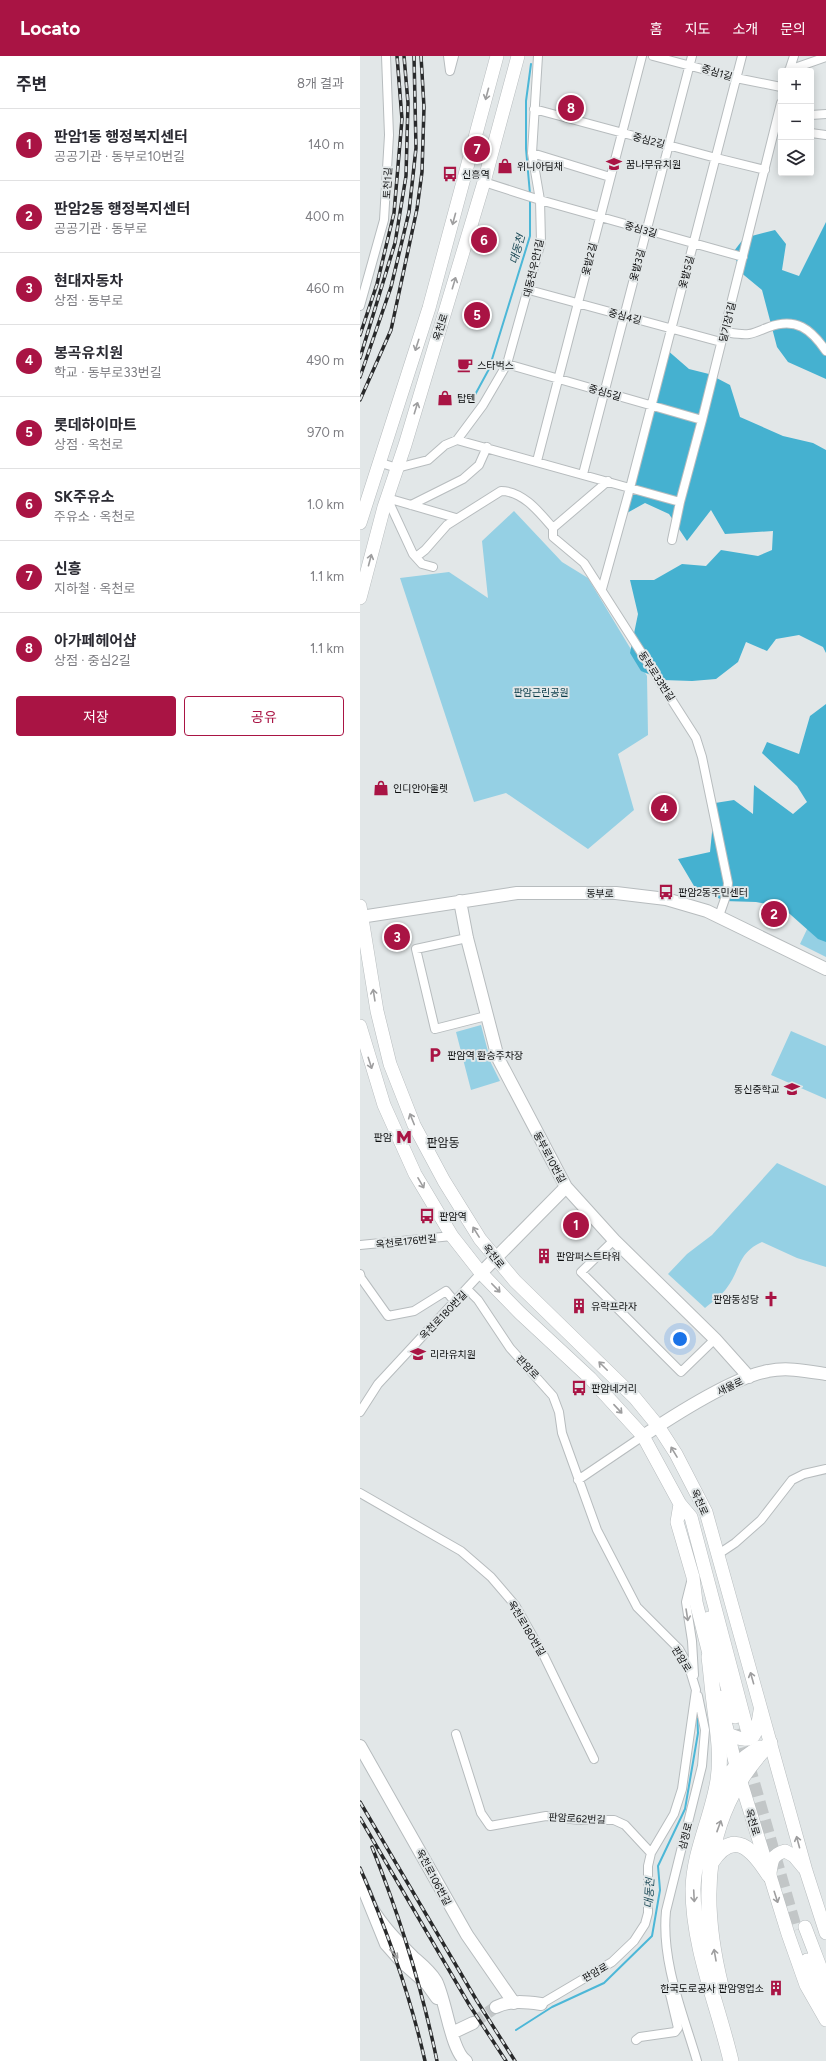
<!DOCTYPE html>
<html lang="ko">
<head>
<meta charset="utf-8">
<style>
	body { margin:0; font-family:Figtree,"Noto Sans KR",sans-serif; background:#f7f7f7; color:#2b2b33 }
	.controls { position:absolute; right:12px; top:12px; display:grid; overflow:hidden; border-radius:4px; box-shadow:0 2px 10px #0003 }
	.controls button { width:36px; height:36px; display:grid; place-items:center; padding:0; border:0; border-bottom:1px solid #e1e1e2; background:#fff; color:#2b2b33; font:20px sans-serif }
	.you { position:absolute; left:320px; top:1283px; width:14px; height:14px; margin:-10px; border:3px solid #fff; border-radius:50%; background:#1a73e8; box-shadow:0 0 0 6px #1a73e833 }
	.badge { display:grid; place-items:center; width:26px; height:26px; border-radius:50%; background:#a91444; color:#fff; font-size:13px; font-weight:700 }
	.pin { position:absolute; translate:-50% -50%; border:2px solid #fff; box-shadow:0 1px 4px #0006 }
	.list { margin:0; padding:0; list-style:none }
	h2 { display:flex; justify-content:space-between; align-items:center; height:52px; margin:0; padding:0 16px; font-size:17px }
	h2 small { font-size:13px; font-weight:400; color:#7c7c81 }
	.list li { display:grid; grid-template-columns:26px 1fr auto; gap:12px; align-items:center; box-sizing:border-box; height:72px; padding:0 16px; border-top:1px solid #e1e1e2 }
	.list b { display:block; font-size:15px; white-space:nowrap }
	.list p { margin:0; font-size:13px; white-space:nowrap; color:#7c7c81 }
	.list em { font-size:13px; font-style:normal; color:#7c7c81 }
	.actions { display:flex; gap:8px; padding:12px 16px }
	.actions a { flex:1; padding:9px 0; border:1px solid #a91444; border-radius:4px; text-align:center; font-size:14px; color:#a91444 }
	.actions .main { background:#a91444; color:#fff }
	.icon { flex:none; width:22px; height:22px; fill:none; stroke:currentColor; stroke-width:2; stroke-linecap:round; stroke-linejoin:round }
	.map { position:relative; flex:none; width:466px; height:2005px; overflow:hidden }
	header { display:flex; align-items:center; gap:24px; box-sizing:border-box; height:56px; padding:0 20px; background:#a91444; color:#fff }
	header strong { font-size:19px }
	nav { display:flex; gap:22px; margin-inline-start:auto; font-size:14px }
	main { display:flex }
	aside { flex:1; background:#fff }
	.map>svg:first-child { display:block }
	.green { fill:#95d0e4 }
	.forest { fill:#45b1d0 }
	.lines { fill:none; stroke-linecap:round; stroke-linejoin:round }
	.stream { stroke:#4cb7d7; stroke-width:2 }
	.secondary-tunnel { stroke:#c2c6c7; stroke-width:12; stroke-dasharray:12 6; stroke-linecap:butt }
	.primary-tunnel { stroke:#c2c6c7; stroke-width:13; stroke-dasharray:13 6; stroke-linecap:butt }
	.street-casing { stroke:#b7bcbe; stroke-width:10 }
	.secondary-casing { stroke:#b7bcbe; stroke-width:14 }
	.primary-casing { stroke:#b7bcbe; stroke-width:14 }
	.highway-casing { stroke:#b7bcbe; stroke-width:16 }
	.street { stroke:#fff; stroke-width:8 }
	.secondary { stroke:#fff; stroke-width:12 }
	.primary { stroke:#fff; stroke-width:13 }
	.highway { stroke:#fff; stroke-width:15 }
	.rail-casing { stroke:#28292a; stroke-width:3.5 }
	.rail { stroke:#e2e7e8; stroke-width:2; stroke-dasharray:6; stroke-linecap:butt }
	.oneway { stroke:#9e9e9f }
	.labels { text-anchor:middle; stroke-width:4; stroke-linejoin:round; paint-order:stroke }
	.street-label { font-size:10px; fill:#0c0d0e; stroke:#e2e7e8 }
	.poi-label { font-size:10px; fill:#0c0d0e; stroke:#e2e7e8; text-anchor:start }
	.park-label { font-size:10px; fill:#083a47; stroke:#e2e7e8 }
	.water-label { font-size:11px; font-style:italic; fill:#1b4956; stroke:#e2e7e8 }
	.quarter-label { font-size:12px; fill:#0c0d0e; stroke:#e2e7e8 }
</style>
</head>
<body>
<header>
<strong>Locato</strong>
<nav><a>홈</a><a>지도</a><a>소개</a><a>문의</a></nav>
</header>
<main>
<aside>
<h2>주변<small>8개 결과</small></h2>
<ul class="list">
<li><span class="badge">1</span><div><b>판암1동 행정복지센터</b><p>공공기관 · 동부로10번길</p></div><em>140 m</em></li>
<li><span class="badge">2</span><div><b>판암2동 행정복지센터</b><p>공공기관 · 동부로</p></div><em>400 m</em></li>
<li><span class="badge">3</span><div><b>현대자동차</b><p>상점 · 동부로</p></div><em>460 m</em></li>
<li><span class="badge">4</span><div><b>봉곡유치원</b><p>학교 · 동부로33번길</p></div><em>490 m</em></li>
<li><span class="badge">5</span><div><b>롯데하이마트</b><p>상점 · 옥천로</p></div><em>970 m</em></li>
<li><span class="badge">6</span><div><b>SK주유소</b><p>주유소 · 옥천로</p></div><em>1.0 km</em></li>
<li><span class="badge">7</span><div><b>신흥</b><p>지하철 · 옥천로</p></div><em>1.1 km</em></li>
<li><span class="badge">8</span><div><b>아가페헤어샵</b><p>상점 · 중심2길</p></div><em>1.1 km</em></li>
</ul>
<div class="actions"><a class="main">저장</a><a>공유</a></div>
</aside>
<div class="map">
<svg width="466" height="2005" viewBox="0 0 466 2005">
	<rect width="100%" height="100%" fill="#e2e7e8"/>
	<path class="green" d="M154,455L202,506L228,522L287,620L288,679L258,698L274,754L228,793L146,737L114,746L40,522L89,516L128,542L122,485Z
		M459,848L466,852V901L440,888Z
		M121,969L131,1007L140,1025L111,1034L96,976Z
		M431,975L466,990V1043L411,1019Z
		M417,1107L466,1130V1211L437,1202L402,1186C377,1197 381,1214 366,1233C361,1240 352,1246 345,1252L308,1218L327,1198L352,1179Z"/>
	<path class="forest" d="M466,166V323L428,306L417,291L402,234L379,215L374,195L384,182L415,174L426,188L422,214L439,220Z
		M306,293L329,313L349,318L370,329L380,361L423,380L453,387L466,394V597L463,591L439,579L416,583L407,595L386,586L378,606L356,623L332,625L303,624L281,615L270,597L278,558L270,524H294L322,508L346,510L361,494L398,500L412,494L413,475L365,478L351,454L327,485L309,458L285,447L267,457Z
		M466,648V886L458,883L422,851L396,846L364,845L334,830L318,803L350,796L355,747L374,744L393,758L394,729L433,758L447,746L437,730L402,697L407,686L439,698L450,660Z"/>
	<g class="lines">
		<path class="stream" d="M170,138L166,93V45L171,8
			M110,348L129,313L170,180V143
			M156,1974L192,1951L244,1927L292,1880L300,1834L298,1810L325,1753L338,1677L337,1655"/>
		<path class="secondary-tunnel" d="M113,1967L136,1951"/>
		<path class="primary-tunnel" d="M378,1673L436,1874"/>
		<defs>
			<path id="street" d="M88,0L90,15L94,0
				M293,0L376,22L421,31
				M429,14L466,1
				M429,15L434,0
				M174,53L356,102L405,114
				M451,59L466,58
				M451,77L466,79
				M172,97L250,121
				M124,126L180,144L383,201
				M169,234L361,286
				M0,250L24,164L29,79L26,0
				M364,276C372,277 381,279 389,278C396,277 403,273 409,271C436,261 451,273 466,295
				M147,308L342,364
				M97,384L123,349L147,308L181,186L180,144L172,97L178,0
				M177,405L282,0
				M18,406L37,412L68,404L85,389L97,384L320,446
				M223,418L332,0
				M248,425L193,472V481L224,507L336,682L342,701L368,827L367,837L359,860
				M27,442L53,498L62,508L73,511
				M27,442L96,462
				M51,449L103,423L119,409L127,391
				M312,484L320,446L342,364L421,47
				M56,501L65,494L87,469L141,435C163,435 180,457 193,472
				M242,533L270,432L382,0
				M107,882L56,893L75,973L126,960
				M254,1184L221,1216L321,1316L355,1283
				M0,1189L92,1180
				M0,1218L1,1222L28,1260L54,1255L86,1235L95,1246
				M108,1234L118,1244L150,1292L193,1340L199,1356L202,1377L237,1474L277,1551L319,1593L329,1611L336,1634L322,1733L314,1758L291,1797L288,1810V1857L285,1868L274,1885L252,1906L181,1948
				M0,1356L18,1328L121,1217
				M218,1424L283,1380
				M0,1437L101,1495L131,1521L155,1549L184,1600L234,1703
				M357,1499L375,1487L401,1464L432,1424L444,1418L466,1413
				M331,1526L326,1546L332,1585L334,1619
				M96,1678L121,1757L130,1770L186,1760L219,1764H254L265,1769L291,1797
				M276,1984L280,1981L315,1976L318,1972L310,1938L313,1926
				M337,2005C323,1957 301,1906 306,1855L342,1710L345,1674L338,1640"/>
			<path id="secondary" d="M100,845L107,882L138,1002L206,1131L254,1184L355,1283L389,1321
				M0,861L157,837H256L306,843L347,855L466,913
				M121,1217L206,1131
				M283,1380C313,1360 374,1321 408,1315C427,1311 447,1315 466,1318
				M0,1690L107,1879L154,1947
				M0,1824L26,1888L42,1906L67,1928L77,1942
				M11,1851C22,1870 37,1885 53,1901C61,1908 70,1915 76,1925C86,1944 91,1995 106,2005
				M136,1951C150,1944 166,1946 181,1948
				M92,1977L113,1967"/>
			<path id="primary" d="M0,467L69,252L137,0
				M0,542L24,451L45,389L124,126L158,0
				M0,850L17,955L30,1008L54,1069L84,1125L120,1183L155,1225L275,1342L298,1370L316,1398L346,1456L446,1815L466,1877
				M0,970L24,1049L55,1118L92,1180L121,1217L160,1257L230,1322L283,1380L320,1448L317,1466L333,1521L336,1546L352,1610
				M320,1448L331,1461L387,1673
				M349,1562L375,1661
				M359,1641L376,1710L428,1878L446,1929L466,1964
				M368,1678C395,1690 396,1681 400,1655
				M410,1817C412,1804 412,1799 425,1795L434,1800L444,1812
				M445,1871L466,1926
				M447,1904L465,1947"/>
			<path id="highway" d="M349,1601C351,1616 352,1631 354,1646C357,1673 362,1697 358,1724C352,1762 334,1795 333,1833C333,1892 358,1949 371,2005
				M360,1737C371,1715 378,1704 400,1692
				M351,1807C374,1771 393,1794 409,1819
				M361,1930C339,1841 342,1756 410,1687"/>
		</defs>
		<use href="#street" class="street-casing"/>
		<use href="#secondary" class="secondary-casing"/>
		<use href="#primary" class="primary-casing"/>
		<use href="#highway" class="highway-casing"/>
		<use href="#street" class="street"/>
		<use href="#secondary" class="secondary"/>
		<use href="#primary" class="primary"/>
		<use href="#highway" class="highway"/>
		<defs>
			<path id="rail" d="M0,279L17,228L34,157L42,63L37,0
				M0,302L35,187L46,120L48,47L44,0
				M0,321L31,231L49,156L56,92L54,0
				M0,344L31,274L57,153L62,116L64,51L61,0
				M0,1746L117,1945L155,2005
				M0,1762L110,1950L146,2005
				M12,1791C40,1861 62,1932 77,2005
				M0,1812C27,1874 50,1939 65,2005"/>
		</defs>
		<use href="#rail" class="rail-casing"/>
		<use href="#rail" class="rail"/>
	</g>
	<defs><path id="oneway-shaft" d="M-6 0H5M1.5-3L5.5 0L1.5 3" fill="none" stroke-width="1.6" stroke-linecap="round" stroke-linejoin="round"/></defs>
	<g class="oneway">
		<use href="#oneway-shaft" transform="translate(127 38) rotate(105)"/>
		<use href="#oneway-shaft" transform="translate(94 163) rotate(105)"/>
		<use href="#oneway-shaft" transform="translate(94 227) rotate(-73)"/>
		<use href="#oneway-shaft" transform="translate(57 289) rotate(108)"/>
		<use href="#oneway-shaft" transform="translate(56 352) rotate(-73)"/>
		<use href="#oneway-shaft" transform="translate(10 504) rotate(-75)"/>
		<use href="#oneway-shaft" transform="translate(14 939) rotate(-99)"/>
		<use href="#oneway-shaft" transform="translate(10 1007) rotate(72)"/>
		<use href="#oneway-shaft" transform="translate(52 1063) rotate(-112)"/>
		<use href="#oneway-shaft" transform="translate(61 1127) rotate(60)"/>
		<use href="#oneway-shaft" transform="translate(116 1176) rotate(-122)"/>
		<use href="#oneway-shaft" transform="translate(136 1232) rotate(46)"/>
		<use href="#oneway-shaft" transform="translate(243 1310) rotate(-135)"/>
		<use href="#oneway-shaft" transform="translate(258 1353) rotate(47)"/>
		<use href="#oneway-shaft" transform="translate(314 1396) rotate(-121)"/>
		<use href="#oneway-shaft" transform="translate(327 1559) rotate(81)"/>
		<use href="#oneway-shaft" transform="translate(392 1622) rotate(-106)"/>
		<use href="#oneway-shaft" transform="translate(359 1770) rotate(-70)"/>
		<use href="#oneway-shaft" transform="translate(438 1786) rotate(-105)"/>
		<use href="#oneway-shaft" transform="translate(334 1840) rotate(87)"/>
		<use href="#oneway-shaft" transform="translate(416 1841) rotate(72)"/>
		<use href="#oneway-shaft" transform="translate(34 1898) rotate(47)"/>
		<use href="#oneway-shaft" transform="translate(355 1899) rotate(-100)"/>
	</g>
	<defs>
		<symbol id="school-bare" viewBox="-9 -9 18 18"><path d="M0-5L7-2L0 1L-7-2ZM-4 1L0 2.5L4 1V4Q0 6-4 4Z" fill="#a91444" stroke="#e2e7e8" stroke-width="2.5" paint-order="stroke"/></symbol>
		<symbol id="shop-bare" viewBox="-9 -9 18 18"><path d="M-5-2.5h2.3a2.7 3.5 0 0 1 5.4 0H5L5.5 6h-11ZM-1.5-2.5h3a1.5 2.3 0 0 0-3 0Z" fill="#a91444" stroke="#e2e7e8" stroke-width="2.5" paint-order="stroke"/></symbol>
		<symbol id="bus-bare" viewBox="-9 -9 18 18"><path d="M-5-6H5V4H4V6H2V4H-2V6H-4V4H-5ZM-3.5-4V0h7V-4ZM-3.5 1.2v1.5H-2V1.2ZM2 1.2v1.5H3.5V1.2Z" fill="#a91444" stroke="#e2e7e8" stroke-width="2.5" paint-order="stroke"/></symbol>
		<symbol id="cafe-bare" viewBox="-9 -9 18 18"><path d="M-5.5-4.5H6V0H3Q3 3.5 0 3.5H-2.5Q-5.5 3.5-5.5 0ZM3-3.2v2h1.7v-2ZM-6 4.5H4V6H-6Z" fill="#a91444" stroke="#e2e7e8" stroke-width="2.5" paint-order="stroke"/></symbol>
		<symbol id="parking-bare" viewBox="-9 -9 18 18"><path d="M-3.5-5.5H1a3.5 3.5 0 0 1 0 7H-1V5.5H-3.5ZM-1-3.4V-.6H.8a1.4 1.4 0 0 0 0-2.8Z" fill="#a91444" stroke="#e2e7e8" stroke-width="2.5" paint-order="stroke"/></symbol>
		<symbol id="metro-bare" viewBox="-9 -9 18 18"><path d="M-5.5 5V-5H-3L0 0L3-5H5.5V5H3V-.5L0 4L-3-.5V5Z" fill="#a91444" stroke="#e2e7e8" stroke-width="2.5" paint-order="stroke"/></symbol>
		<symbol id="building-bare" viewBox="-9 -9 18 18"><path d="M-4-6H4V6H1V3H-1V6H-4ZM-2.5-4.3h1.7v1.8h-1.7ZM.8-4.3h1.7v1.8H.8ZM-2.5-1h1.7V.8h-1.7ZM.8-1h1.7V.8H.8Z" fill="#a91444" stroke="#e2e7e8" stroke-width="2.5" paint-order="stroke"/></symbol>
		<symbol id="church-bare" viewBox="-9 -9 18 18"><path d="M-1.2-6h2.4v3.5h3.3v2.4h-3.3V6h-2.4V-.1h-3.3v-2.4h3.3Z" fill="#a91444" stroke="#e2e7e8" stroke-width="2.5" paint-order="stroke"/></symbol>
	</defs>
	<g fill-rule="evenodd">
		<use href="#school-bare" x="243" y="97" width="22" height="22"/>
		<use href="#shop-bare" x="134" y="99" width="22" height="22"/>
		<use href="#bus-bare" x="79" y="107" width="22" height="22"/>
		<use href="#cafe-bare" x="94" y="298" width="22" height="22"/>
		<use href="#shop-bare" x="74" y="331" width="22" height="22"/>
		<use href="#shop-bare" x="10" y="721" width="22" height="22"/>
		<use href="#bus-bare" x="295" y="825" width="22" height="22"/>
		<use href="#parking-bare" x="64" y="988" width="22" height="22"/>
		<use href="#school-bare" x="421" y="1022" width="22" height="22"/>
		<use href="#metro-bare" x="33" y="1070" width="22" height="22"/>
		<use href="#bus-bare" x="56" y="1149" width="22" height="22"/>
		<use href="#building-bare" x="173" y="1189" width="22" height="22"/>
		<use href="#church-bare" x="400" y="1232" width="22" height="22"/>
		<use href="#building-bare" x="208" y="1239" width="22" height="22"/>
		<use href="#school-bare" x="47" y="1287" width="22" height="22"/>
		<use href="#bus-bare" x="208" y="1321" width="22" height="22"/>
		<use href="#building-bare" x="405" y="1921" width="22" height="22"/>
	</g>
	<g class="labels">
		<g class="street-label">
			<text transform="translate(357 16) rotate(17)" y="4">중심1길</text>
			<text transform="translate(289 84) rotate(15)" y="4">중심2길</text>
			<text transform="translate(27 127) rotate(-87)" y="4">토천1길</text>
			<text transform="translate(281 173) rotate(16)" y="4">중심3길</text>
			<text transform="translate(229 203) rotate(-76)" y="4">옻밭2길</text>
			<text transform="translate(277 209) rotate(-75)" y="4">옻밭3길</text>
			<text transform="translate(173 212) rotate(-77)" y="4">대동천우안1길</text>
			<text transform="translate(326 216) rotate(-75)" y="4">옻밭5길</text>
			<text transform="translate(265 260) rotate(15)" y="4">중심4길</text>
			<text transform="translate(367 266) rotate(-76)" y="4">달기장1길</text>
			<text transform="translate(80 271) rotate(-73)" y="4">옥천로</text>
			<text transform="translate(245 336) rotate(16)" y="4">중심5길</text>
			<text transform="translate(297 620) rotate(57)" y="4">동부로33번길</text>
			<text transform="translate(240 837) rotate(1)" y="4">동부로</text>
			<text transform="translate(190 1101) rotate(62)" y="4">동부로10번길</text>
			<text transform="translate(46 1185) rotate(-6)" y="4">옥천로176번길</text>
			<text transform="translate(134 1200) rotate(51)" y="4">옥천로</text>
			<text transform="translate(83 1259) rotate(-46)" y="4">옥천로180번길</text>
			<text transform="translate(168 1311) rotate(46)" y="4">판암로</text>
			<text transform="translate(370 1330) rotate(-25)" y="4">새울로</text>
			<text transform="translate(340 1446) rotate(66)" y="4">옥천로</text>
			<text transform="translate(167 1572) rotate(59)" y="4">옥천로180번길</text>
			<text transform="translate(322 1603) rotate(59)" y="4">판암로</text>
			<text transform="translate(217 1762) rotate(3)" y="4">판암로62번길</text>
			<text transform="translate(393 1766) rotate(73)" y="4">옥천로</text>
			<text transform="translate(325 1780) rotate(-76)" y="4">삼정로</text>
			<text transform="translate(74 1821) rotate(62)" y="4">옥천로106번길</text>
			<text transform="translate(235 1916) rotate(-30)" y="4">판암로</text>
		</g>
		<g class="poi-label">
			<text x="266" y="112">꿈나무유치원</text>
			<text x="157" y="114">위니아딤채</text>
			<text x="102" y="122">신흥역</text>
			<text x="117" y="313">스타벅스</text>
			<text x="97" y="346">탑텐</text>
			<text x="33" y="736">인디안아울렛</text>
			<text x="318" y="840">판암2동주민센터</text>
			<text x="87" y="1003">판암역 환승주차장</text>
			<text x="420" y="1037" text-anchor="end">동신중학교</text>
			<text x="32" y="1085" text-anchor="end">판암</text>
			<text x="79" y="1164">판암역</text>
			<text x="196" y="1204">판암퍼스트타워</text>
			<text x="399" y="1247" text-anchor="end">판암동성당</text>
			<text x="231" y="1254">유락프라자</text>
			<text x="70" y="1302">리라유치원</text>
			<text x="231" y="1336">판암네거리</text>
			<text x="404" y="1936" text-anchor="end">한국도로공사 판암영업소</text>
		</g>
		<g class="park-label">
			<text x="181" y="640">판암근린공원</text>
		</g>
		<g class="water-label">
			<text transform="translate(157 193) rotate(-75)" y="4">대동천</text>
			<text transform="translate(289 1837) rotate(-86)" y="4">대동천</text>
		</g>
		<g class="quarter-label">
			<text x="83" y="1091">판암동</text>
		</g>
	</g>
</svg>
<div class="controls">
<button>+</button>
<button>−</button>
<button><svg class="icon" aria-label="layers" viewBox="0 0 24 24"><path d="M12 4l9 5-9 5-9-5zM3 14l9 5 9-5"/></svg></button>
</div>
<div class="you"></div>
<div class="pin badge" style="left:216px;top:1169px">1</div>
<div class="pin badge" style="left:414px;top:858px">2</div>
<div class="pin badge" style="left:37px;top:881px">3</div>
<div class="pin badge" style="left:304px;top:752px">4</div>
<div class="pin badge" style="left:117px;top:259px">5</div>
<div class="pin badge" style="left:124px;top:184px">6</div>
<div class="pin badge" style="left:117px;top:93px">7</div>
<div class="pin badge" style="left:211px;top:52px">8</div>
</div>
</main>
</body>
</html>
